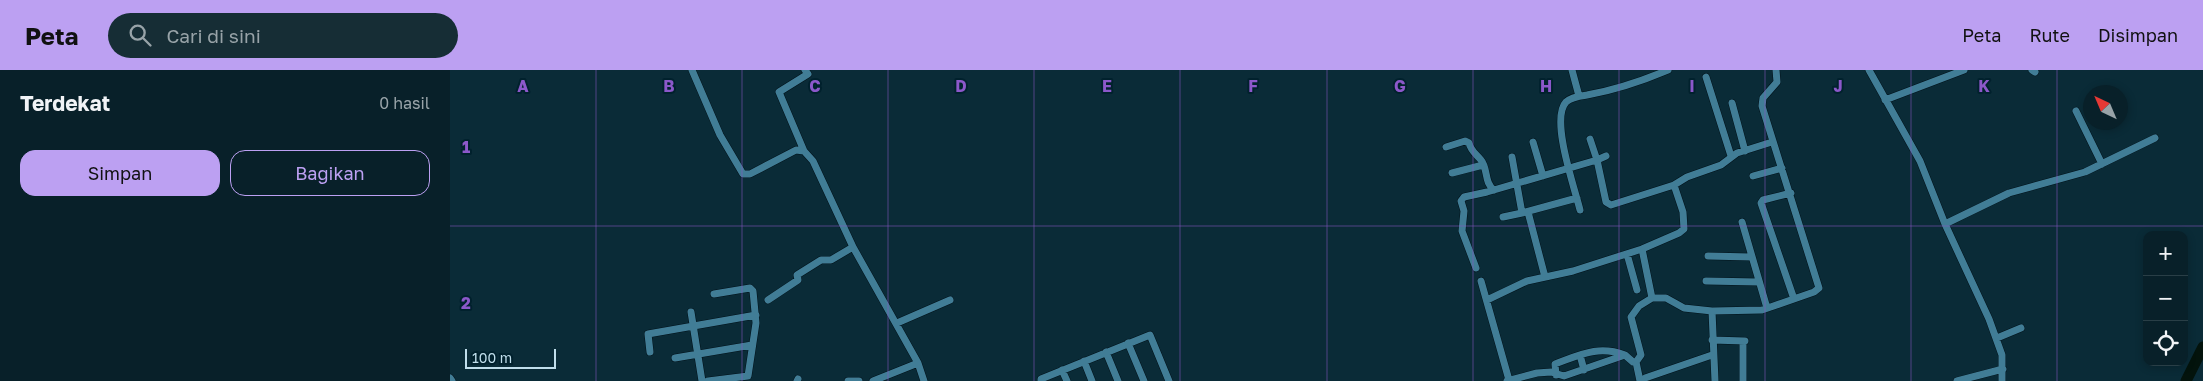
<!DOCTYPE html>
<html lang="id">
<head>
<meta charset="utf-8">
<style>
	body { margin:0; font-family:"Golos Text",sans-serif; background:#162d35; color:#f1f3f6 }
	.controls { position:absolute; right:15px; bottom:15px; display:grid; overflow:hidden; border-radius:10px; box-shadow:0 2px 8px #0003 }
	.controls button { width:45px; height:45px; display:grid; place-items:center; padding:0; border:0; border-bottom:1px solid #293e46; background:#082029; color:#f1f3f6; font:25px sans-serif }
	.compass { position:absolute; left:1633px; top:15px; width:45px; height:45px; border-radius:50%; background:#082029; box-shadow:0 2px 8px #0003; rotate:316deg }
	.scale { position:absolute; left:15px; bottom:12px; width:91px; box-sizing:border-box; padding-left:5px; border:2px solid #c0deeb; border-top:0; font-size:14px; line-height:18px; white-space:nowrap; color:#c0deeb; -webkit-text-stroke:4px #01212d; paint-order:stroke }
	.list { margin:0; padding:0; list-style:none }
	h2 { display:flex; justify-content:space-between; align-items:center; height:65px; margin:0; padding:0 20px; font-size:21px }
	h2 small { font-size:16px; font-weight:400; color:#98a3a8 }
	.actions { display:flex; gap:10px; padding:15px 20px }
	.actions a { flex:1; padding:11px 0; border:1px solid #bca0f2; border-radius:15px; text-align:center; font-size:18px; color:#bca0f2 }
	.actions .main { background:#bca0f2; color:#111 }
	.icon { flex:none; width:28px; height:28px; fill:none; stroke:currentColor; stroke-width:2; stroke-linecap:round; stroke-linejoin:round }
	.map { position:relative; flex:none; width:1753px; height:311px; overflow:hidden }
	header { display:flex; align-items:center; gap:30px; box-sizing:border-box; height:70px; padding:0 25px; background:#bca0f2; color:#111 }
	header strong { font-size:24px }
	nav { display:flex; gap:28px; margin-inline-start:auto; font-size:18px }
	.search { width:350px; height:45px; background:#162d35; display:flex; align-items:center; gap:12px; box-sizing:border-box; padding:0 18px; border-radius:28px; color:#98a3a8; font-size:19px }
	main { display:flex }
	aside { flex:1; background:#082029 }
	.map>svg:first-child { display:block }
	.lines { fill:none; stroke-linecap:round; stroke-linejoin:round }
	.river { stroke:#03130c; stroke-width:11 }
	.minor-casing { stroke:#02121a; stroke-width:8 }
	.minor { stroke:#417d96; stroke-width:7 }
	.grid { fill:none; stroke:#8c58ca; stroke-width:1; stroke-opacity:0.55 }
	.grid-label { font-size:16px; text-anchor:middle; font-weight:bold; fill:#8c58ca; stroke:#01212d; stroke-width:4; stroke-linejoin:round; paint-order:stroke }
</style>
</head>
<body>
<header>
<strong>Peta</strong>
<div class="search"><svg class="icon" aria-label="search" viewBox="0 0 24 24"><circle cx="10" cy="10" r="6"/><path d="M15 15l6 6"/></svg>Cari di sini</div>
<nav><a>Peta</a><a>Rute</a><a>Disimpan</a></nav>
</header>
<main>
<aside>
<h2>Terdekat<small>0 hasil</small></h2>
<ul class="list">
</ul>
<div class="actions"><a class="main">Simpan</a><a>Bagikan</a></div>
</aside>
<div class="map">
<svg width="1753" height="311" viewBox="0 0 1753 311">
	<rect width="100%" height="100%" fill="#0a2b37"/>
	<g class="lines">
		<path class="river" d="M1736,311L1753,277"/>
		<defs>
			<path id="minor" d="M242,0L270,65L293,104H300L346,80L354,81L363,91L403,177L468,293L474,311
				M1122,0L1129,26
				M1419,0L1470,91L1495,154L1539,249L1552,285V311
				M1582,0L1585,2
				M1256,7L1281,86
				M1435,30L1514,0
				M1282,33L1295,81
				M1626,41L1652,94
				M1140,69L1147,90L1156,86
				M1083,72L1093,106
				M996,77L1015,71L1019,73C1021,81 1025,83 1031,90C1038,98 1034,113 1044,120
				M354,81L329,22L358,4L355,0
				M1062,87L1072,143L1127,128
				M1002,103L1033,95
				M1303,106L1332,98
				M1341,123L1313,130L1311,133L1344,229
				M1130,140C1125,119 1100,49 1116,32C1121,27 1130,26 1137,25C1165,20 1192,11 1218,0
				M1078,142L1095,207
				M1053,147L1072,143
				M1292,152L1317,238
				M1495,154L1559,123L1635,102L1705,68
				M1177,184L1187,220
				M1258,186L1301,187
				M1026,198L1012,161L1014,141L1011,131L1014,127L1037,122L1147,90L1156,132L1161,135L1224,115L1237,107L1271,95L1287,83L1322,72
				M1031,211L1059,310
				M1256,211L1308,212
				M1202,228H1216L1234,238L1262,241
				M318,230L348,210L347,205L371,190H381L403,177
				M1037,230L1077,211L1123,201L1192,179L1229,163L1234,159L1233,142L1224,115
				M241,242L252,311
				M447,253L500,230
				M1547,268L1571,258
				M1262,270L1295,271
				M1293,271V311
				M678,273L694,311
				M200,282L198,264L306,245
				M656,282L668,311
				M1130,285L1134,300
				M225,288L302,275
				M634,291L642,311
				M1186,292L1191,285L1181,247L1189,236L1202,228L1192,179
				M612,300L617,311
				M1106,305L1105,294C1130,285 1148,275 1175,285
				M0,308L2,311
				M1195,308L1262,285
				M258,311L298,306L306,253L303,221L300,218L264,224
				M347,311L348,309
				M398,311H409
				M423,311L468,293
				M591,311V309L700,265L719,311
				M1057,311L1087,303L1101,302L1114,306L1175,285L1183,292H1186L1190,311
				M1265,311L1262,241L1312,240L1364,222L1369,218L1312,36L1313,28L1327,12L1326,0
				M1507,311L1553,299"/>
		</defs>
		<use href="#minor" class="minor-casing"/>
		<use href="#minor" class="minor"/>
	</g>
	<path class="grid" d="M146,0V311M292,0V311M438,0V311M584,0V311M730,0V311M877,0V311M1023,0V311M1169,0V311M1315,0V311M1461,0V311M1607,0V311M0,156H1753"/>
	<g class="grid-label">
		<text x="73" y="22">A</text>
		<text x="219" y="22">B</text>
		<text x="365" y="22">C</text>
		<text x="511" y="22">D</text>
		<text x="657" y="22">E</text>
		<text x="803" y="22">F</text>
		<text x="950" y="22">G</text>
		<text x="1096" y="22">H</text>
		<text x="1242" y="22">I</text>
		<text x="1388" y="22">J</text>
		<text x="1534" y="22">K</text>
		<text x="16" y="83">1</text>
		<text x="16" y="239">2</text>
	</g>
</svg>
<div class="controls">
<button>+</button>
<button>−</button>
<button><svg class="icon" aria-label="locate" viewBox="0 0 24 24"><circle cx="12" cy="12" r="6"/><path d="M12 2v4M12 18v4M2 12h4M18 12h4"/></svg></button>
</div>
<svg class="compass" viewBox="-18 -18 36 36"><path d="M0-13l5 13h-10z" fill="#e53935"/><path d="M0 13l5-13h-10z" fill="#98a3a8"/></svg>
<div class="scale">100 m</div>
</div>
</main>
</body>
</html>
